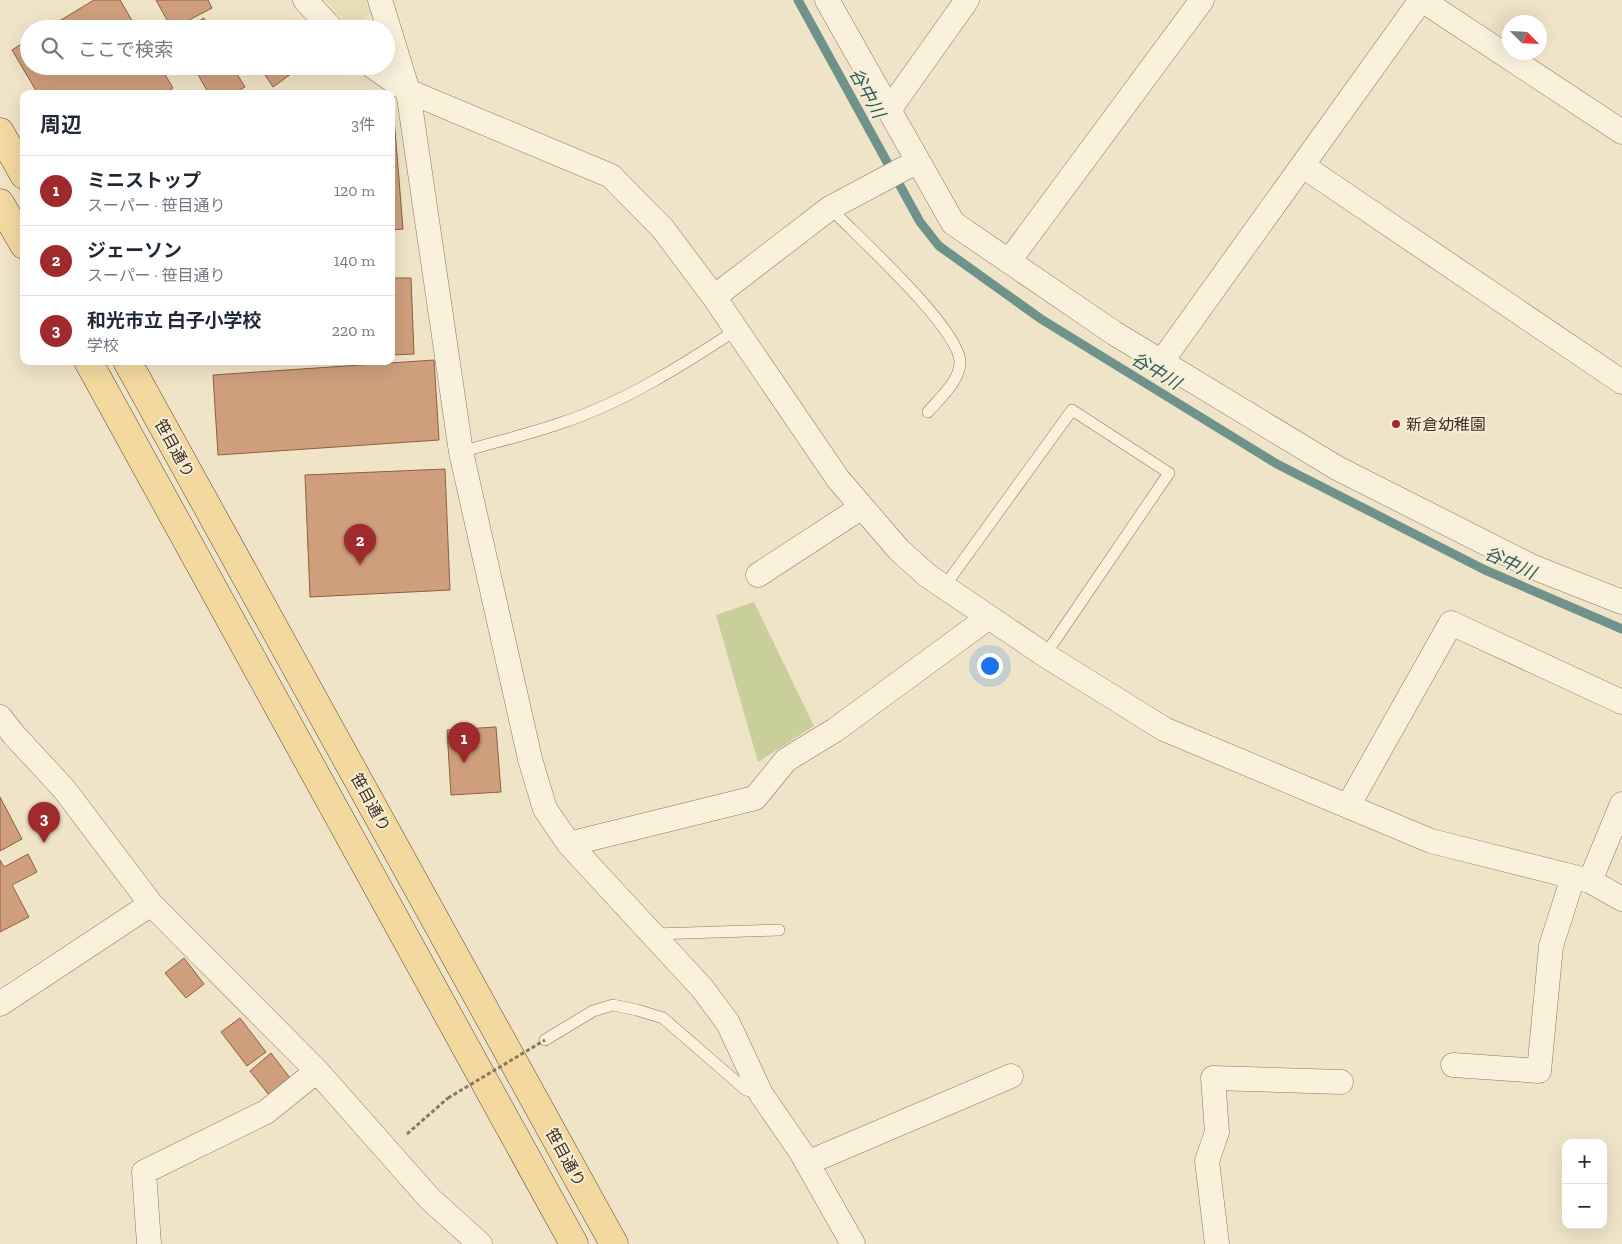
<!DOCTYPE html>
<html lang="ja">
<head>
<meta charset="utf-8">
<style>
	body { margin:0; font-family:"Zilla Slab","Noto Sans JP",serif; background:#f6f6f7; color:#1f2937 }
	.controls { position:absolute; right:15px; bottom:15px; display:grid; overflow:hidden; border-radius:10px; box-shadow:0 5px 20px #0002 }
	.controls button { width:45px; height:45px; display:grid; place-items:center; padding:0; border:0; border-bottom:1px solid #e0e1e3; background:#fff; color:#1f2937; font:25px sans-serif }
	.compass { position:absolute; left:1502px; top:15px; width:45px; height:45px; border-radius:50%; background:#fff; box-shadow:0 5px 20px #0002; rotate:114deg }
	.you { position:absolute; left:989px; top:665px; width:18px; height:18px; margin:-12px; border:4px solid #fff; border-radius:50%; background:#1a73e8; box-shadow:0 0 0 8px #1a73e833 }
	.badge { display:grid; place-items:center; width:32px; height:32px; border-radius:50%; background:#9e2a2b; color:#fff; font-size:16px; font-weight:700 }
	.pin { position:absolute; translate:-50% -41px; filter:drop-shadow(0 1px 2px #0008) }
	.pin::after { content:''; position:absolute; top:26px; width:18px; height:15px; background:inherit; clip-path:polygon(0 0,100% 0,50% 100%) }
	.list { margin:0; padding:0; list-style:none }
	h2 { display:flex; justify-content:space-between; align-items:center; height:65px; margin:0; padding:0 20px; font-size:21px }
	h2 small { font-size:16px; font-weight:400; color:#747a83 }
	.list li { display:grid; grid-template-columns:32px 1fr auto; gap:15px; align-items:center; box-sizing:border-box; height:70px; padding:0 20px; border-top:1px solid #e0e1e3 }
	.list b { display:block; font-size:19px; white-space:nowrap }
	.list p { margin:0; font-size:16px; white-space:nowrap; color:#747a83 }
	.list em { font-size:16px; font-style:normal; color:#747a83 }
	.icon { flex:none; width:28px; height:28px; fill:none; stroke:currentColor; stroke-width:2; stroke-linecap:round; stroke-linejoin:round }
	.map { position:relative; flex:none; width:1622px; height:1244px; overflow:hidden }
	.search { position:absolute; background:#fff; box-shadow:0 5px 20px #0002; left:20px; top:20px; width:375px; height:55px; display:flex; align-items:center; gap:12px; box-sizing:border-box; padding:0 18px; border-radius:28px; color:#747a83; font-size:19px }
	.panel { position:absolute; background:#fff; box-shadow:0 5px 20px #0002; left:20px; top:90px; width:375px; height:275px; border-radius:10px }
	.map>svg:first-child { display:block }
	.farmland { fill:#e6deb5 }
	.green { fill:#c9cf9b }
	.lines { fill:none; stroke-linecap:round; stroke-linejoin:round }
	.stream { stroke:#6f938a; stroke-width:9 }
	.building { fill:#cf9f7d; stroke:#8d5f41 }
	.lane-casing { stroke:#8d765c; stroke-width:12 }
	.street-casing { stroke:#8d765c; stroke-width:25 }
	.primary-casing { stroke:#5b4430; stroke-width:29 }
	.path { stroke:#8d765c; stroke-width:3; stroke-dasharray:4 2.5; stroke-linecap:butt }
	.lane { stroke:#faf1dc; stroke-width:11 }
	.street { stroke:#faf1dc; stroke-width:24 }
	.primary { stroke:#f3d9a0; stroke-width:28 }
	.path-bridge { stroke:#8d765c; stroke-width:3; stroke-dasharray:4 2.5; stroke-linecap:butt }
	.poi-dot { fill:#9e2a2b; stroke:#f7eed8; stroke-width:2 }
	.labels { text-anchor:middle; stroke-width:4; stroke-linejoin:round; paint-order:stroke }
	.poi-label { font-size:16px; fill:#3d2e20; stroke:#f7eed8; text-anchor:start }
	.street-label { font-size:16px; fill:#3d2e20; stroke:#f7eed8 }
	.water-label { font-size:18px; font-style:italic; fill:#2f5d5a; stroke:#f7eed8 }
</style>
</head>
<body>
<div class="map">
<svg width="1622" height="1244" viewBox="0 0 1622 1244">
	<rect width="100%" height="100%" fill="#f0e4c8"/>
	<path class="farmland" d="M326,0H369L372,11L352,29Z"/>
	<path class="green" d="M754,602L814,726L758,762L716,615Z"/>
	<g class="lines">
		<path class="stream" d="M798,0L920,222L939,246L1041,319L1277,464L1485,570L1622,629"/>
	</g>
	<path class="building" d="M94,0H120L137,29H46Z
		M156,0H208L212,8L172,29Z
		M204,18L210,29H186Z
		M271,22L276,29H262Z
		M29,39V66H160L173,88L164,94H38L12,50Z
		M193,66H232L245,87L233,94H209Z
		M259,66H302L273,87Z
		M391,115L394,118L403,229L391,230Z
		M391,278H411L414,354L391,355Z
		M434,360L439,440L218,455L213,375Z
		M445,469L450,590L310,597L305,475Z
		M496,727L501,792L451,795L447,730Z
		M0,797L22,839L0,851Z
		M28,854L37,872L12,885L29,917L0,932V860L4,867Z
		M184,958L204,984L186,998L165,973Z
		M240,1018L266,1052L247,1066L221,1032Z
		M271,1053L290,1078L269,1095L250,1071Z"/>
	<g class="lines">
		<defs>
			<path id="lane" d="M830,208C858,237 957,326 960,361C961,380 939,399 928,412
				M461,452C495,442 530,434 564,422C624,402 683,365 736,330
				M944,587L1072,410L1169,473L1045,655
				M654,934L779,930
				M545,1040L593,1011L613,1005L637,1010L663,1018L746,1090L760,1093"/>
			<path id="street" d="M305,0L332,29
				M380,0L408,91L461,452L530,759L545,809L569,844L702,988L728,1023L761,1094L801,1152L853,1244
				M827,0L953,223L1114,333L1337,468L1533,567L1622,602
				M1422,0L1622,132
				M372,66L408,91L611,176L663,229L714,297L838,479L899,550L928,576L1045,655L1164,729L1431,841L1590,881L1622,899
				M889,110L967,0
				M1303,166L1622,382
				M1009,261L1202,0
				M714,297L830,208L918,161
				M1162,361L1421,0
				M758,575L862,507
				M0,717L14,735L64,789L151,904L317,1071L430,1199L480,1244
				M1348,806L1451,623L1622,702
				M569,844L755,798L786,760L835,730L989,617
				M1590,881L1622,804
				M0,1004L151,904
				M1453,1065L1539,1071L1551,946L1573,877
				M807,1163L1011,1076
				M149,1244L144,1172L266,1112L317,1071
				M1217,1244L1207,1161L1217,1132L1213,1078L1341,1082"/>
			<path id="primary" d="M0,132L24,175
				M0,203L24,245
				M88,361L574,1244
				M127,361L614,1244"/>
		</defs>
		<use href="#lane" class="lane-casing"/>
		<use href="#street" class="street-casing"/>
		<use href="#primary" class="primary-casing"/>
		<path class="path" d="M407,1134L448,1098"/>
		<use href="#lane" class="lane"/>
		<use href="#street" class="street"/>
		<use href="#primary" class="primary"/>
		<path class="path-bridge" d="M448,1098L545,1040"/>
	</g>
	<circle class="poi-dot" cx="1396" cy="424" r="5"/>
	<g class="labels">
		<g class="poi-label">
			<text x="1406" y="430">新倉幼稚園</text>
		</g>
		<g class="street-label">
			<text transform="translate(175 448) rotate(61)" y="6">笹目通り</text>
			<text transform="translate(371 802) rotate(61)" y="6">笹目通り</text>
			<text transform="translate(566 1157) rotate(61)" y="6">笹目通り</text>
		</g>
		<g class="water-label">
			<text transform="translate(867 93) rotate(61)" y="6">谷中川</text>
			<text transform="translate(1156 371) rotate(31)" y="6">谷中川</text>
			<text transform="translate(1510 563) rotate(24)" y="6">谷中川</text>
		</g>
	</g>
</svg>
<div class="controls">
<button>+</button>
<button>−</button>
</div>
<svg class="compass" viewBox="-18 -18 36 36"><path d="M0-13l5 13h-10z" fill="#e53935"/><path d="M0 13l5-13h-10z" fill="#747a83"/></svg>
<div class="you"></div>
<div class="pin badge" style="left:464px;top:763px">1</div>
<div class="pin badge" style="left:360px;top:565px">2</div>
<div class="pin badge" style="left:44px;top:843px">3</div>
<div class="search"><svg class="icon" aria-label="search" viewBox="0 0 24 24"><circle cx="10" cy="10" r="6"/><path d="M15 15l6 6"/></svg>ここで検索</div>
<section class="panel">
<h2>周辺<small>3件</small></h2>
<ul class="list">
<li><span class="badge">1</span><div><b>ミニストップ</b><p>スーパー · 笹目通り</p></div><em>120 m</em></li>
<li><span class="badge">2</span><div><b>ジェーソン</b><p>スーパー · 笹目通り</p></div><em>140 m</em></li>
<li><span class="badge">3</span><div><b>和光市立 白子小学校</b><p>学校</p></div><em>220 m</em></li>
</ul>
</section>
</div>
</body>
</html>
